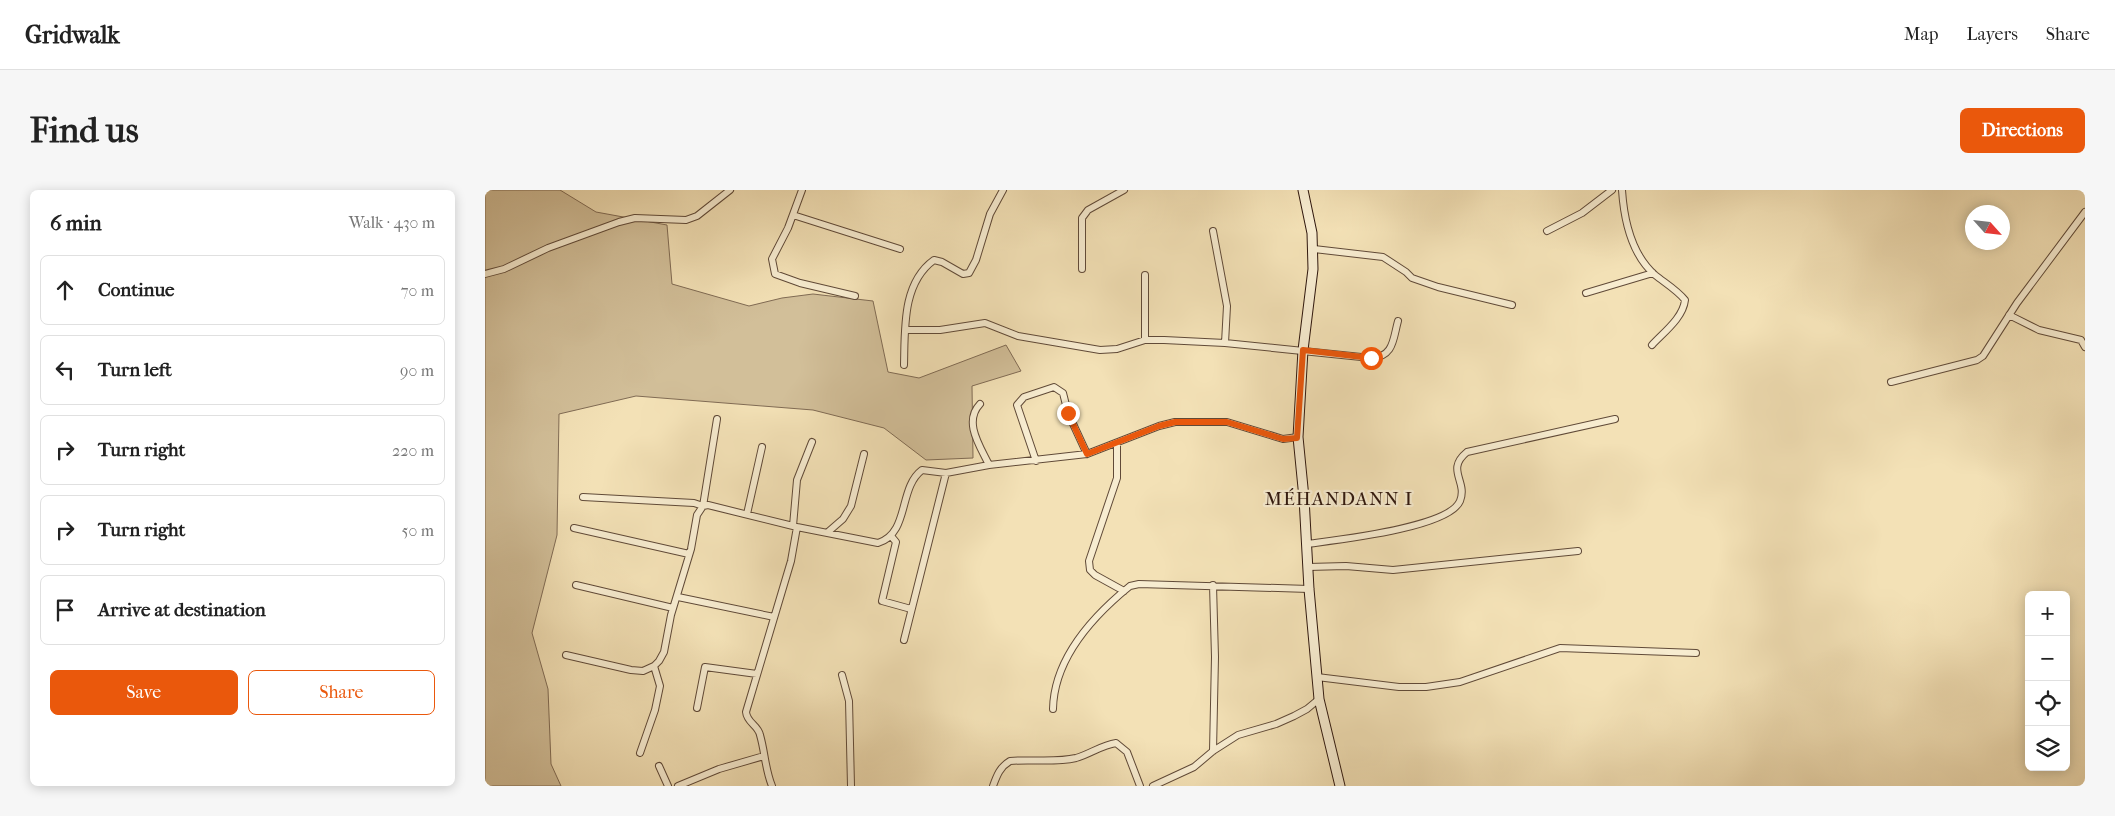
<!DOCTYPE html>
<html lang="en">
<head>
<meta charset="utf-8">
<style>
	body { margin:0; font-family:"IM FELL French Canon",serif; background:#f6f6f6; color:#222 }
	.controls { position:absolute; right:15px; bottom:15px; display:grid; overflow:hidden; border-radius:8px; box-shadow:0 2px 12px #0003 }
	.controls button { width:45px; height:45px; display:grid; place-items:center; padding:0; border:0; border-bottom:1px solid #e0e0e0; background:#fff; color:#222; font:25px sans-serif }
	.compass { position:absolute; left:1480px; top:15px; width:45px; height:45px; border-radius:50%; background:#fff; box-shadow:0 2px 12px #0003; rotate:117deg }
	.stop { position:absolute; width:15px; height:15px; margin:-11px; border:4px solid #ea580c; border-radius:50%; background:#fff }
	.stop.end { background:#ea580c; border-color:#fff; box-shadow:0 1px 5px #0008 }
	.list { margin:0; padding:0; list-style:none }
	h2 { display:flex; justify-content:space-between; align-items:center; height:65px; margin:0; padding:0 20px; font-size:21px }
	h2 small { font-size:16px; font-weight:400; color:#767676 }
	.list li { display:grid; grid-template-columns:32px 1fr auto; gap:15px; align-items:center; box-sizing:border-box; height:70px; margin:0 10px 10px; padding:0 10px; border:1px solid #e0e0e0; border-radius:8px }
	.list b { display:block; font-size:19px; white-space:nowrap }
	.list em { font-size:16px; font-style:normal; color:#767676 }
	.actions { display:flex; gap:10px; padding:15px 20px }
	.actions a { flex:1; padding:11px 0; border:1px solid #ea580c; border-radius:8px; text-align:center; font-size:18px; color:#ea580c }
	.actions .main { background:#ea580c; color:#fff }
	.icon { flex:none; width:28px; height:28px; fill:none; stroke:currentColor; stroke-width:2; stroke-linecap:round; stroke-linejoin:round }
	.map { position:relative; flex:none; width:1600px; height:596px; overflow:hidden; border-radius:8px }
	header { display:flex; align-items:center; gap:30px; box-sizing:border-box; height:70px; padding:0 25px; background:#fff; border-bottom:1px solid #e0e0e0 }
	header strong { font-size:24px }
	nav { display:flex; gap:28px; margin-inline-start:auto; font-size:18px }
	.intro { display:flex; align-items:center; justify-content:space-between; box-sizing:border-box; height:120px; padding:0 30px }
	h1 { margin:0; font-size:35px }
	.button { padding:12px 22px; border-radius:8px; background:#ea580c; color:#fff; font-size:18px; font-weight:700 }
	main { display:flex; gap:30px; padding:0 30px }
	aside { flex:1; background:#fff; border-radius:8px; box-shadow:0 2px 12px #0003 }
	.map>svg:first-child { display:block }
	.green { fill:#d2bf99; stroke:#806b54 }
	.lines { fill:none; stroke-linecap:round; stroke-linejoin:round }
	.street-casing { stroke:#604a38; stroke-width:8 }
	.secondary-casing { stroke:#2f170e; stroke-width:11 }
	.street { stroke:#f7ecd0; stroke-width:6 }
	.secondary { stroke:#f7ecd0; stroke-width:9 }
	.route { stroke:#ea580c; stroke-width:6 }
	.labels { text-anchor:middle; stroke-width:4.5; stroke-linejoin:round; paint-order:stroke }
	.quarter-label { font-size:19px; letter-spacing:1px; fill:#2f170e; stroke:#f7ecd0 }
</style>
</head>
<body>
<header>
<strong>Gridwalk</strong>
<nav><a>Map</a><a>Layers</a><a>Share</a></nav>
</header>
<div class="intro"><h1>Find us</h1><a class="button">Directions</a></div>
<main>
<aside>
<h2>6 min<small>Walk · 430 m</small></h2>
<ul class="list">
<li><svg class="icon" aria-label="ahead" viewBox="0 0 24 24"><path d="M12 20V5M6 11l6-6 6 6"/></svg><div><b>Continue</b></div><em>70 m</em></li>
<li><svg class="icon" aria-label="left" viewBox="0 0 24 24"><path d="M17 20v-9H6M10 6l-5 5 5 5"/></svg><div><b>Turn left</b></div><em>90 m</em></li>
<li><svg class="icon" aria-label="right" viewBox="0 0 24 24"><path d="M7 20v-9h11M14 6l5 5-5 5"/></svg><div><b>Turn right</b></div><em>220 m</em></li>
<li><svg class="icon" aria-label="right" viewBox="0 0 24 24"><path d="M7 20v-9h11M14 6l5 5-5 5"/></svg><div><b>Turn right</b></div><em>50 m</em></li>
<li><svg class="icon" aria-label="arrive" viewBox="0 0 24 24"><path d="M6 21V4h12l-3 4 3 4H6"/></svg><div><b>Arrive at destination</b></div></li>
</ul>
<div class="actions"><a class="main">Save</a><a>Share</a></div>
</aside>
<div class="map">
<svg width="1600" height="596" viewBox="0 0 1600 596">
	<rect width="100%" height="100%" fill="#f3e1b6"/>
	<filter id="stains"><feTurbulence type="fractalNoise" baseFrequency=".004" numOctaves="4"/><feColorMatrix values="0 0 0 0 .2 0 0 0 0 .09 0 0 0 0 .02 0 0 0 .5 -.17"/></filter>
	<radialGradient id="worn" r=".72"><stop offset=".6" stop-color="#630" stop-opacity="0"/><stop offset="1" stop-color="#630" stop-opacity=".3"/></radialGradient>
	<path class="green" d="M0,0H75L111,22L182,35L187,94L264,116L297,108L328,104L388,111L403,182L434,188L521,155L536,181L487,196L488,268L441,270L399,238L328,220L151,206L74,224L72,345L47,443L63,499L66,574L76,596H0Z"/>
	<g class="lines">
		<defs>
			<path id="street" d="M317,0L303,38L287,69L290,84L315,93L370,106
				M1137,0C1139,30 1146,64 1170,85C1180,93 1192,100 1200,110C1198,128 1179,142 1167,155
				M308,25L415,59
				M728,41L742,116L740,153
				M1062,41L1097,23L1127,0
				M829,59L898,67L921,82L927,88L953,97L1027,115
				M597,79V28L603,20L639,0
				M0,84L19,79L63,58L134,32L150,28L201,30L212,26L245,0
				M660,85V150
				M1101,103L1168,83
				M1524,125L1554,140L1596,150L1600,157
				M420,140H455L500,133L533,146L615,160L632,159L660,150H679L740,153L886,168C909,167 908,149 913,131
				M419,175C420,139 417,93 449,70L457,72L478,84L484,83L491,70L505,24L518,0
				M1406,192L1492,170L1498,166L1532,113L1600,22
				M495,214C478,232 495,256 504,275
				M632,253V288L604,371L605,380L610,385L639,401
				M551,271L532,215L539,207L569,197L578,203L583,223L602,264
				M98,307L209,313L218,316L232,229
				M262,324L277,257
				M308,336L312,290L327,252
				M89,338L204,364
				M343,342L358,329L366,316L379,264
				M406,346L411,352L397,411L426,419
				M822,354C851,350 964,338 975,311C983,291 960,280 982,262L1130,229
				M823,377L861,376L908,380L1093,361
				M91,395L188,418
				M193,407L289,427
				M419,450L461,283
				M81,465L146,480L158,481L169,476L174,471L179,462L186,425L206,359L212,325L218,316L223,315L312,337L393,353C425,343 413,298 437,280L461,283L504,275L602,264L674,236L690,232H742L798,249L813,247
				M357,485L364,511L366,596
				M832,487L914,497H941L975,492L1075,458L1211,463
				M212,518L220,477L272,484
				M568,519C569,469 608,426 645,396L654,394L824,399
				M728,561L730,467L728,395
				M155,563L170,520L175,496L169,476
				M174,576L183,596
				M193,596L234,579L279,566
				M287,596C280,579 280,562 275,545C273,535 262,533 261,522L306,371L312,337
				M508,596C512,585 515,577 525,571C547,569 570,573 591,568C605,564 617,555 631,553L642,562L655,596
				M668,596L709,577L728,561L753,545L791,534L809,526L822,519L834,509"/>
			<path id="secondary" d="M818,0L827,43L828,79L818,160L813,247L819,308L824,399L834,509L855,596"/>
		</defs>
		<use href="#street" class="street-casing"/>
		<use href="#secondary" class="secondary-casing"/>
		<use href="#street" class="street"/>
		<use href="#secondary" class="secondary"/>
	</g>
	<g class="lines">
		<path class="route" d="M583,223L602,264L674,236L690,232H742L798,249L812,248L818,160L886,168"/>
	</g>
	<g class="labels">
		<g class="quarter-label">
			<text x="854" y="315">MÉHANDANN I</text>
		</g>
	</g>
	<rect width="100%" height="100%" filter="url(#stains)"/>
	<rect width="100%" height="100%" fill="url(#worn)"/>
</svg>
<div class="controls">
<button>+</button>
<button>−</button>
<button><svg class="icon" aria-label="locate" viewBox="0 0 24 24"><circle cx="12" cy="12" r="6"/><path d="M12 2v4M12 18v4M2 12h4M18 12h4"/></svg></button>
<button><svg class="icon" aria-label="layers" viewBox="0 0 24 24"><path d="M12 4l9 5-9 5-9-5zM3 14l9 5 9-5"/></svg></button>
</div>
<svg class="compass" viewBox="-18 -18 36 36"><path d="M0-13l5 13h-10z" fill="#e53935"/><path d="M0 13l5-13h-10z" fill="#767676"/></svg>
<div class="stop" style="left:886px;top:168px"></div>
<div class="stop end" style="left:583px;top:223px"></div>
</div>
</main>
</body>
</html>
